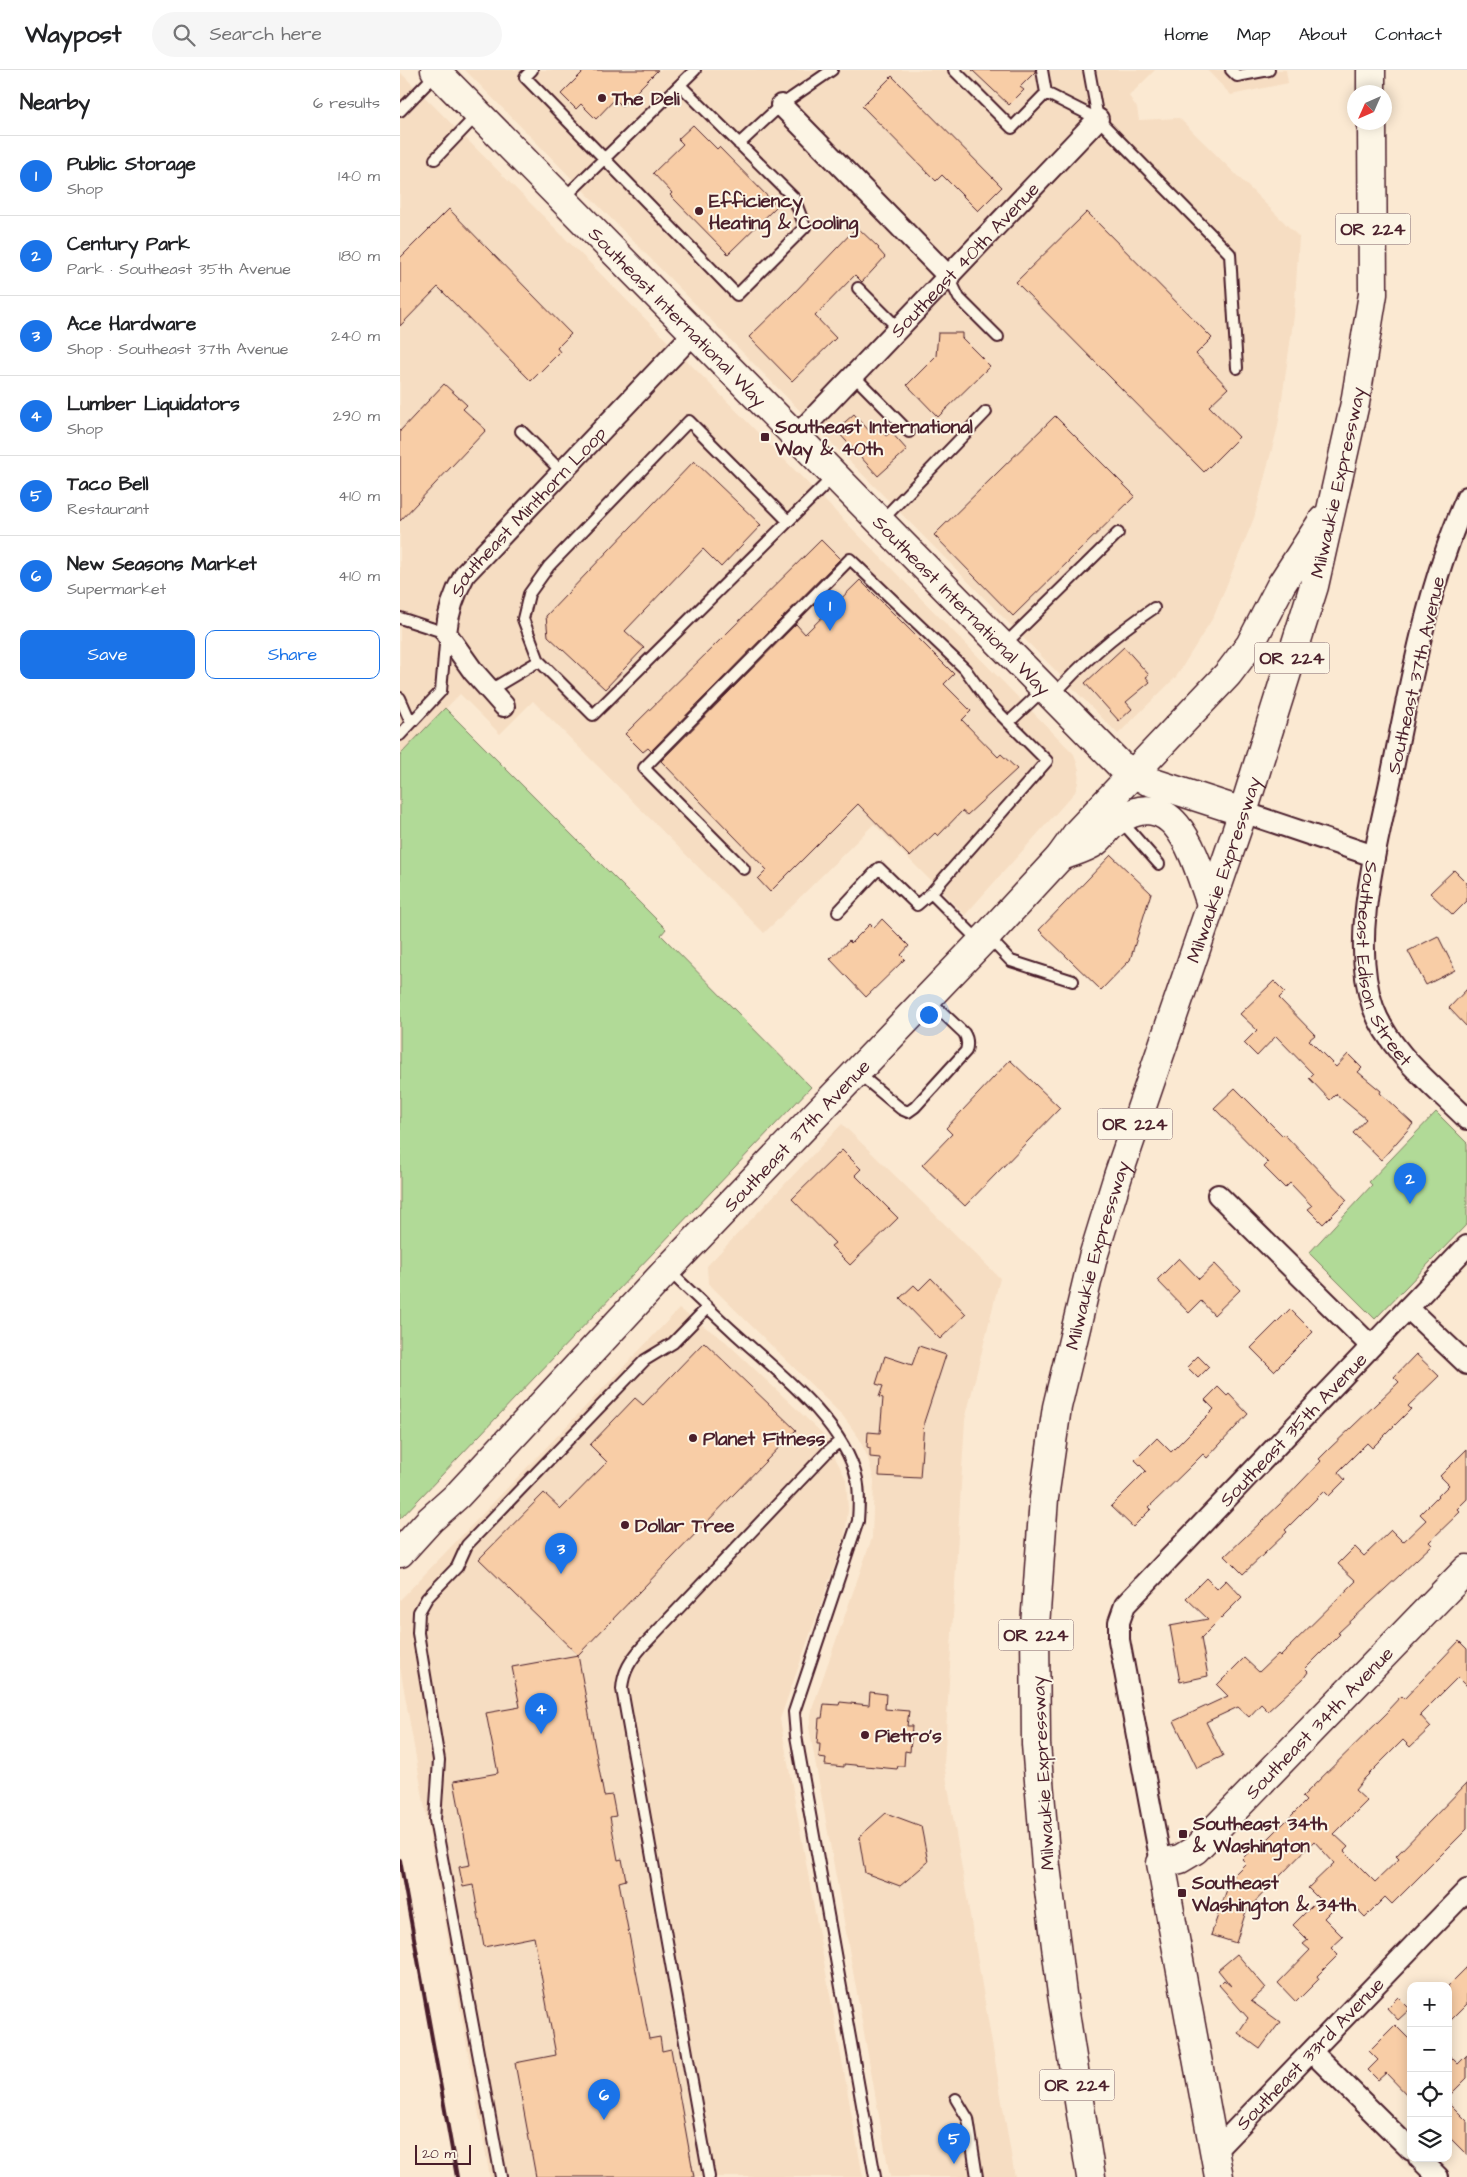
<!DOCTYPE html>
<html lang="en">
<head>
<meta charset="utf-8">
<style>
	body { margin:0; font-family:"Architects Daughter",sans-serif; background:#f6f6f6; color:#202124 }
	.controls { position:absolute; right:15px; bottom:15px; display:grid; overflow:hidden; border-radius:10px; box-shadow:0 2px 12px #0003 }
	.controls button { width:45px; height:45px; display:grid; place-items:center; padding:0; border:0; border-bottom:1px solid #e0e0e0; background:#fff; color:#202124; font:25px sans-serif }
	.compass { position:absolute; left:947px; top:15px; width:45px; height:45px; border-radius:50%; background:#fff; box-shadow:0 2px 12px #0003; rotate:225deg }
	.scale { position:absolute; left:15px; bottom:12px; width:56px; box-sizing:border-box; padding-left:5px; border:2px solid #4a1f2b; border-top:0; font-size:14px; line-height:18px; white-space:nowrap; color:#4a1f2b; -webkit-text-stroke:4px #fcf5e5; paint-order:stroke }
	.you { position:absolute; left:528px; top:944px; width:18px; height:18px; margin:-12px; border:4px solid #fff; border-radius:50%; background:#1a73e8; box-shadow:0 0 0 8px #1a73e833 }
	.badge { display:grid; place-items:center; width:32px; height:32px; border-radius:50%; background:#1a73e8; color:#fff; font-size:16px; font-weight:700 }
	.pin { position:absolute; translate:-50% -41px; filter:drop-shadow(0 1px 2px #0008) }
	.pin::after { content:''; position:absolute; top:26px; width:18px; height:15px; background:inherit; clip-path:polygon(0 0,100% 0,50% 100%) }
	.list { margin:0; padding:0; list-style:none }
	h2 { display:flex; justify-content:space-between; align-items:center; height:65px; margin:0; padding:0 20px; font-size:21px }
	h2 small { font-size:16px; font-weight:400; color:#757577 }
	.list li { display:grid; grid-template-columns:32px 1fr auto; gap:15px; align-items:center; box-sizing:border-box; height:80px; padding:0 20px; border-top:1px solid #e0e0e0 }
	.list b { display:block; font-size:19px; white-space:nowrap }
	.list p { margin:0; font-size:16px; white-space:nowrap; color:#757577 }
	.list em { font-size:16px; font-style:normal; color:#757577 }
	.actions { display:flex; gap:10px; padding:15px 20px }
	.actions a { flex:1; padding:11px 0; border:1px solid #1a73e8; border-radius:10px; text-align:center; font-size:18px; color:#1a73e8 }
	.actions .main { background:#1a73e8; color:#fff }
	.icon { flex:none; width:28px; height:28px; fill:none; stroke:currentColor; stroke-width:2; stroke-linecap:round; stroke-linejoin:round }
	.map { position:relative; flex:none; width:1067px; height:2107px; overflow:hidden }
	header { display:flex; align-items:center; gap:30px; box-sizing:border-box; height:70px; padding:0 25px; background:#fff; border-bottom:1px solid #e0e0e0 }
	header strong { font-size:24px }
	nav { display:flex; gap:28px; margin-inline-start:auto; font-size:18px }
	.search { width:350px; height:45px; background:#f6f6f6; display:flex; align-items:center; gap:12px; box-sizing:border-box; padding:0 18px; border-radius:28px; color:#757577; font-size:19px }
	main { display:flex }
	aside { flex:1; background:#fff }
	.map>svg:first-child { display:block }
	.built { fill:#f6ddc2 }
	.green { fill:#b1da97; stroke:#7e7c61 }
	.building { fill:#f8cda6; stroke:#4a1f2b }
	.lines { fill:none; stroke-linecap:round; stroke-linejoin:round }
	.lane-casing { stroke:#4a1f2b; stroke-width:14 }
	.street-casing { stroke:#4a1f2b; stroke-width:24 }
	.secondary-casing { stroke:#4a1f2b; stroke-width:31 }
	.highway-casing { stroke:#4a1f2b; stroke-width:31 }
	.lane { stroke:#fcf5e5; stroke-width:10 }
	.street { stroke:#fcf5e5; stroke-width:20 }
	.secondary { stroke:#fcf5e5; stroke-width:28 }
	.highway { stroke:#fcf5e5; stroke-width:28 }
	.rail { stroke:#4a1f2b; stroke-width:4 }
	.poi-dot { fill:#4a1f2b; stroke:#fcf5e5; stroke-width:2 }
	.labels { text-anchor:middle; stroke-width:4; stroke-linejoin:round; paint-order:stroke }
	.shield { fill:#fcf5e5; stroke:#7f5f63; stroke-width:1 }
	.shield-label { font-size:18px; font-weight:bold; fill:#4a1f2b }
	.poi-label { font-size:19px; font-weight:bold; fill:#4a1f2b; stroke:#fcf5e5; text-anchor:start }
	.street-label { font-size:19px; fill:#4a1f2b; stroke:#fcf5e5 }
</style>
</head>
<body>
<header>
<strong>Waypost</strong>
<div class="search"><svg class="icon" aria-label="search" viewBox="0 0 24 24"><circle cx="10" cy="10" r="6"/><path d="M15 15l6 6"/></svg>Search here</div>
<nav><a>Home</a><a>Map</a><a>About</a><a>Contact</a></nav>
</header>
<main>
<aside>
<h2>Nearby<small>6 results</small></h2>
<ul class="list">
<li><span class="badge">1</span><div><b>Public Storage</b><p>Shop</p></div><em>140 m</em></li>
<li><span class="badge">2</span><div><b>Century Park</b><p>Park · Southeast 35th Avenue</p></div><em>180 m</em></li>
<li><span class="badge">3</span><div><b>Ace Hardware</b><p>Shop · Southeast 37th Avenue</p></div><em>240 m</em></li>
<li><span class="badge">4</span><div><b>Lumber Liquidators</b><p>Shop</p></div><em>290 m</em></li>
<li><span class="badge">5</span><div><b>Taco Bell</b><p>Restaurant</p></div><em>410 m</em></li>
<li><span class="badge">6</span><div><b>New Seasons Market</b><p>Supermarket</p></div><em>410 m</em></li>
</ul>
<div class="actions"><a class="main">Save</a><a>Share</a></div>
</aside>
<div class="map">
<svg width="1067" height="2107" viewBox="0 0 1067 2107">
	<rect width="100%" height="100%" fill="#fbe9d2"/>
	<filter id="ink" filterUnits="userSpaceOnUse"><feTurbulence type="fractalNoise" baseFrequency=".02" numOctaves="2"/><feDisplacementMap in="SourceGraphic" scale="10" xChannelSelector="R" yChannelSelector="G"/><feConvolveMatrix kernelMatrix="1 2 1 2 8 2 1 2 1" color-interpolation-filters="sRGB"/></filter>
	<g filter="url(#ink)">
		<path class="built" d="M65,0H755L729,26L737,38L739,50L779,48L899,167L894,246L878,356L854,448L814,546L776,607L718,664Z
			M807,0H886L888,13L831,25Z
			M0,2L313,317L674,684L679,700L678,713L675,722L565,845L474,754L364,863L133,631L100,664L60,624L0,685Z
			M442,1054L600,1208L565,1350L544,1694L615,2107H490L409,1657L413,1636L472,1468L474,1410L468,1388L459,1368L443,1346L308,1213L307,1196Z
			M279,1239L325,1271L423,1364L446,1409L448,1440L445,1466L380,1649L463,2107H90L0,1597V1530Z"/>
		<path class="green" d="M45,638L266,859L261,865L411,1017L0,1449V685Z
			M1036,1042L1067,1073V1154L975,1249L909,1183L972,1115L969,1112Z"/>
		<path class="building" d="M185,0H258L222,36L215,29L196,49L181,34L176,39L161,24Z
			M572,0H635V2L620,17L624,20L609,35Z
			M492,6L602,117L578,141L542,105L536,111L462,36Z
			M293,55L317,79L319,77L377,136L328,184L270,125L272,123L253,103L283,74L278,69Z
			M49,139L171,264L157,278L160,282L131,311L38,217L0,256V188Z
			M687,142L812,268L796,284L828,318L809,336L839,367L804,402L616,212Z
			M457,157L479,178L478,179L485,187L462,212L455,205L415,246L436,268L392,311L349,267L393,224Z
			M538,263H562V268L590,296L538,347L507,315L536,286Z
			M44,314L67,335L63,339L86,360L0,451V361Z
			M454,344L472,364L479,357L486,366L491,362L507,380L478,406L436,360Z
			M655,346L735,426L613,546L534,465Z
			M294,391L361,455L321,497L303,479L225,561L244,578L205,619L148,566L146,546Z
			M421,470L440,489L251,681L248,678L243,682L225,664Z
			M460,510L554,604L544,614L571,641L562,650L598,687L601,684L617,699L567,745L562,741L538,766L535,763L510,787L458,734L370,822L358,809L367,800L261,691L396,554L405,564Z
			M724,577L749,605L746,607L750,612L726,632L732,639L719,651L685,613Z
			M711,785L751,823L730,890L701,920L639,860Z
			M1054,800L1067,813V831L1053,845L1030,823Z
			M482,849L509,876L501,885L505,889L466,927L430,889L449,871L451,873L470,854L474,858Z
			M1038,866L1055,900L1026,915L1008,881Z
			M874,911L885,922L879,928L915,965L909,970L936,997L948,984L962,998L958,1002L981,1021L980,1023L1013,1054L981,1090L953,1063L966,1049L936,1024L930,1030L909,1008L913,1004L876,966L857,986L844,973L857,960L840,944Z
			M1067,919V957L1049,938Z
			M610,990L660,1038L565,1136L522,1095L552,1064L546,1058Z
			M835,1018L883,1066L884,1064L947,1130L923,1154L908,1139L912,1136L890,1113L885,1118L864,1097L868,1093L814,1038Z
			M442,1080L461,1099L455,1105L498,1148L450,1195L431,1176L435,1173L392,1129Z
			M779,1188L799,1209L815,1194L840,1220L814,1245L801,1231L789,1243L757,1210Z
			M531,1208L566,1244L540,1269L500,1228L514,1215L519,1220Z
			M890,1239L913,1262L874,1301L851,1278Z
			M304,1272L396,1360L178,1585L79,1489L144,1423L161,1439L207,1392L190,1375L235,1328L243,1335Z
			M519,1276L546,1285L524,1352L520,1408L479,1406L480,1388L470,1387V1378L467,1377L468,1362L480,1363L483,1328L479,1327L483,1316L476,1314L485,1286L512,1295Z
			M1016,1284L1039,1306L1008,1336L1011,1339L972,1378L967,1373L938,1402L945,1410L929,1426L924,1421L885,1460L887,1462L843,1504L825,1486L880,1434L921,1391L919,1389L929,1379L999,1312L994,1307Z
			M798,1286L809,1297L798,1308L787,1297Z
			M818,1317L827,1326L829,1324L848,1344L807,1388L803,1384L791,1396L749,1437L751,1439L733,1457L711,1436L746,1401L735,1390L757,1368L771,1382L814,1339L805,1330Z
			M1067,1379V1429L1057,1439L1060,1442L1029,1472L1032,1475L938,1563L940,1564L905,1599L908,1602L903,1609L868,1641L861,1634L849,1647L838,1637L806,1652L823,1686L797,1698L774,1651L828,1626L817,1615L844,1588L859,1602L878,1584L880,1586L956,1511L938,1494L955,1477L964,1486L991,1460L1003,1472L1026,1450L1020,1444L1049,1415L1040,1406Z
			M806,1508L817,1519L826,1510L842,1527L801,1568L808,1606L780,1612L770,1556L808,1549L786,1528Z
			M1059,1571L1067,1579V1616L1058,1607L1020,1645L1031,1657L1010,1677L1003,1670L965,1708L955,1720L967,1731L934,1764L948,1777L944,1781L975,1812L999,1789L996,1786L1067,1713V1759L992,1834L985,1827L965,1847L945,1827L924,1848L943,1867L931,1878L938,1885L917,1906L919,1909L896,1932L878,1913L910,1880L903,1874L908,1870L893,1855L919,1829L908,1818L934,1793L914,1771L846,1841L836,1873L811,1865L831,1808L846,1793L842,1789L853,1778L856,1781L906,1731L902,1727L988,1642L987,1641L1001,1626L1004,1629Z
			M178,1585L204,1726L212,1725L216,1746L210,1747L218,1790L222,1789L226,1810L219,1812L249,1969L260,1967L262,1981L271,1979L294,2107H136L115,1993L156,1985L134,1867L84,1877L73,1815L63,1817L59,1797L70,1795L54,1711L98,1703L86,1643L120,1637L112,1597Z
			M470,1622L486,1624L485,1639L509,1641L507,1656H512L510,1682L505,1681L504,1696H498L497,1699L444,1694V1697L425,1695L426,1689L419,1688L420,1674H417L419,1648H422L424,1634L439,1635L440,1632L469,1635Z
			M486,1743L521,1756L528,1792L500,1816L465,1803L459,1767Z
			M837,1884L866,1918L851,1931L880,1952L860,1979L838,1963L848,1948L819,1915L824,1910L831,1916L818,1900Z
			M1067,1897V1934L1048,1953V1916Z
			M998,1927L1010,1939L998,1950L987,1938Z
			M995,1955L1011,1971V2029L986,2003L978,2010L968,2000L978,1990L969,1981Z
			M1048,1984L1058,1994L1067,1985V2008L1048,2027Z
			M1048,2032L1067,2051V2085L1048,2066Z"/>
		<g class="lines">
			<defs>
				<path id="lane" d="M132,0L125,7L337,225L405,157L394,128L280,15
					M554,0L612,58L646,23
					M642,0L646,23L698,49L830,184L837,298
					M689,0L698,49
					M831,0L837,6L869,0
					M0,41L36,4
					M339,74L381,35L432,0
					M35,89L77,45
					M164,128L295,0
					M549,207L559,228L598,267
					M458,218L499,259
					M454,306L509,362
					M121,361L162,402
					M388,451L289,351L149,496L129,524L123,549L139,591L193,645L434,406
					M481,451L586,342
					M0,548L46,563L41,621L0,665
					M603,576L718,463
					M90,620L139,591
					M653,626C682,592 717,563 754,538
					M0,628L11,653
					M609,652L644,619
					M722,752L759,794
					M344,799L244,698L450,489L565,599L590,634L647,691L531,823
					M438,842L479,798L517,835L531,823L580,872
					M588,867L611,891L673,911
					M458,1003L501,1039L508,1042L515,1037L566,981C568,974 568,969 564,963L528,929
					M269,1201C291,1222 313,1243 336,1264C378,1302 443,1351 457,1409C460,1423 459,1437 458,1451L394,1642L396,1666L475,2107
					M556,2029L568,2049L577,2107
					M101,2107L35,1750L39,1690L18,1563L19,1542L27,1528L57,1497L67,1475L245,1290L273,1273L307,1238
					M309,2107L222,1619C223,1601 231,1590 242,1577L428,1381L440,1371"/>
				<g id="street">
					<path d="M381,35L549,207"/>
					<path id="s1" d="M396,366L698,49"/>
					<path id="s2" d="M1067,427C1028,515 1011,609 992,703C978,772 949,869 973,937C989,982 1034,1016 1067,1049"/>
					<path id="s3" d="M104,636L73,601L46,563C48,541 54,524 65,504L294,263"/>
					<path d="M843,742L974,786"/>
					<path d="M818,1125L971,1276"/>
					<path d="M1008,1238L1067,1294"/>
					<path id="s4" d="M761,1793L719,1570V1552L725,1535L1067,1176"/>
					<path d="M912,1982L1011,2080"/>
					<path id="s5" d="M815,2081L1067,1820"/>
					<path d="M1019,2088L1038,2107"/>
				</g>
				<g id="secondary">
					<path id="s6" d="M35,0L720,695L748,711L843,742"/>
					<path id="s7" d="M0,1483L30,1450L58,1425L267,1200L587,866L660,787L678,762L733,704"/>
					<path id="s8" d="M819,2107L761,1793L780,1789L795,1780L1067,1499"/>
				</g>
				<g id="highway">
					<path d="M971,0V22"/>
					<path d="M733,704L828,604L850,575L881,515L923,450"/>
					<path d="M660,787C671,782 685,779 695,772C703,766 708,756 717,751C778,711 796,793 811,834"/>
					<path id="s9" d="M691,2107L662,1924L646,1796L636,1674L635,1556L644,1428L657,1337L693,1187L718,1106L843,742L914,516L955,333L973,224L972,52"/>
				</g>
			</defs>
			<use href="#lane" class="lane-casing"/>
			<use href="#street" class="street-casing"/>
			<use href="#secondary" class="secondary-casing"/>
			<use href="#highway" class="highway-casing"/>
			<use href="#lane" class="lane"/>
			<use href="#street" class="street"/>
			<use href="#secondary" class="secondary"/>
			<use href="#highway" class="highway"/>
			<path class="rail" d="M0,1790L57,2107"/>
		</g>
	</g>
	<g class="poi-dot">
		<circle cx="202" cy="28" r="5"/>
		<circle cx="299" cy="141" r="5"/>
		<rect x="360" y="362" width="10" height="10" rx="2.5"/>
		<circle cx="293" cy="1368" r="5"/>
		<circle cx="225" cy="1455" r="5"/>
		<circle cx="465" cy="1665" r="5"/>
		<rect x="778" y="1759" width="10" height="10" rx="2.5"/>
		<rect x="777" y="1818" width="10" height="10" rx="2.5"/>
	</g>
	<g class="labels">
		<g class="shield">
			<rect x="935.5" y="143.5" width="75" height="31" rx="4"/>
			<rect x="854.5" y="572.5" width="75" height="31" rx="4"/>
			<rect x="697.5" y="1038.5" width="75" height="31" rx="4"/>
			<rect x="598.5" y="1549.5" width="75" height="31" rx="4"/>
			<rect x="639.5" y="1999.5" width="75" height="31" rx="4"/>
		</g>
		<g class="shield-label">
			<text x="973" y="165">OR 224</text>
			<text x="892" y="594">OR 224</text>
			<text x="735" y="1060">OR 224</text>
			<text x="636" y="1571">OR 224</text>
			<text x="677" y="2021">OR 224</text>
		</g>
		<g class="poi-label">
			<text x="212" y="35">The Deli</text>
			<text x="309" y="137">Efficiency<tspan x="309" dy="22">Heating &amp; Cooling</tspan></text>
			<text x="375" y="363">Southeast International<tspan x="375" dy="22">Way &amp; 40th</tspan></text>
			<text x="303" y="1375">Planet Fitness</text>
			<text x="235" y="1462">Dollar Tree</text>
			<text x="475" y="1672">Pietro's</text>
			<text x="793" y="1760">Southeast 34th<tspan x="793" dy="22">&amp; Washington</tspan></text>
			<text x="792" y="1819">Southeast<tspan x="792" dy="22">Washington &amp; 34th</tspan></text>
		</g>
		<g class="street-label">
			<text dy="7" stroke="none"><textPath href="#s1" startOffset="244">Southeast 40th Avenue</textPath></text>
			<text dy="7" stroke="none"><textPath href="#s6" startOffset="346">Southeast International Way</textPath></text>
			<text dy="7" stroke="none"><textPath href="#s9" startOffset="1742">Milwaukie Expressway</textPath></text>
			<text dy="7" stroke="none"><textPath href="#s3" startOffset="244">Southeast Minthorn Loop</textPath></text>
			<text dy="7" stroke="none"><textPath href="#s6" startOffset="751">Southeast International Way</textPath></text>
			<text transform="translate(1015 605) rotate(-77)" y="7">Southeast 37th Avenue</text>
			<text dy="7" stroke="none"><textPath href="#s9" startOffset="1338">Milwaukie Expressway</textPath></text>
			<text dy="7" stroke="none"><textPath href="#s2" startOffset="484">Southeast Edison Street</textPath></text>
			<text dy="7" stroke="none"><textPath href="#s7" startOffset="576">Southeast 37th Avenue</textPath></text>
			<text dy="7" stroke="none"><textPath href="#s9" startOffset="932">Milwaukie Expressway</textPath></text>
			<text dy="7" stroke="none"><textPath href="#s4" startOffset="506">Southeast 35th Avenue</textPath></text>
			<text dy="7" stroke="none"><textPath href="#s8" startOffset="534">Southeast 34th Avenue</textPath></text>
			<text transform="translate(642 1703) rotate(-93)" y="7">Milwaukie Expressway</text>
			<text dy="7" stroke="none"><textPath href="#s5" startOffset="136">Southeast 33rd Avenue</textPath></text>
		</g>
	</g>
</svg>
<div class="controls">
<button>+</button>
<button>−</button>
<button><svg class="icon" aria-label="locate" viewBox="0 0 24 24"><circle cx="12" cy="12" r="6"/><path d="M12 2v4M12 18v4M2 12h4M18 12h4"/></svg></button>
<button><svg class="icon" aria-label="layers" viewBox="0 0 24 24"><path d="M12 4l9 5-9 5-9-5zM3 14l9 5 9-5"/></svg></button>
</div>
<svg class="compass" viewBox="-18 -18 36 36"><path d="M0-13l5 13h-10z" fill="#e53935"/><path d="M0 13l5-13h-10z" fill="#757577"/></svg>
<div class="scale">20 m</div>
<div class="you"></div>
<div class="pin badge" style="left:430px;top:561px">1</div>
<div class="pin badge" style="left:1010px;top:1134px">2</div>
<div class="pin badge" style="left:161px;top:1504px">3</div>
<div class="pin badge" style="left:141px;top:1664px">4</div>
<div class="pin badge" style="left:554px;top:2094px">5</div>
<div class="pin badge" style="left:204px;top:2050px">6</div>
</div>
</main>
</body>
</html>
